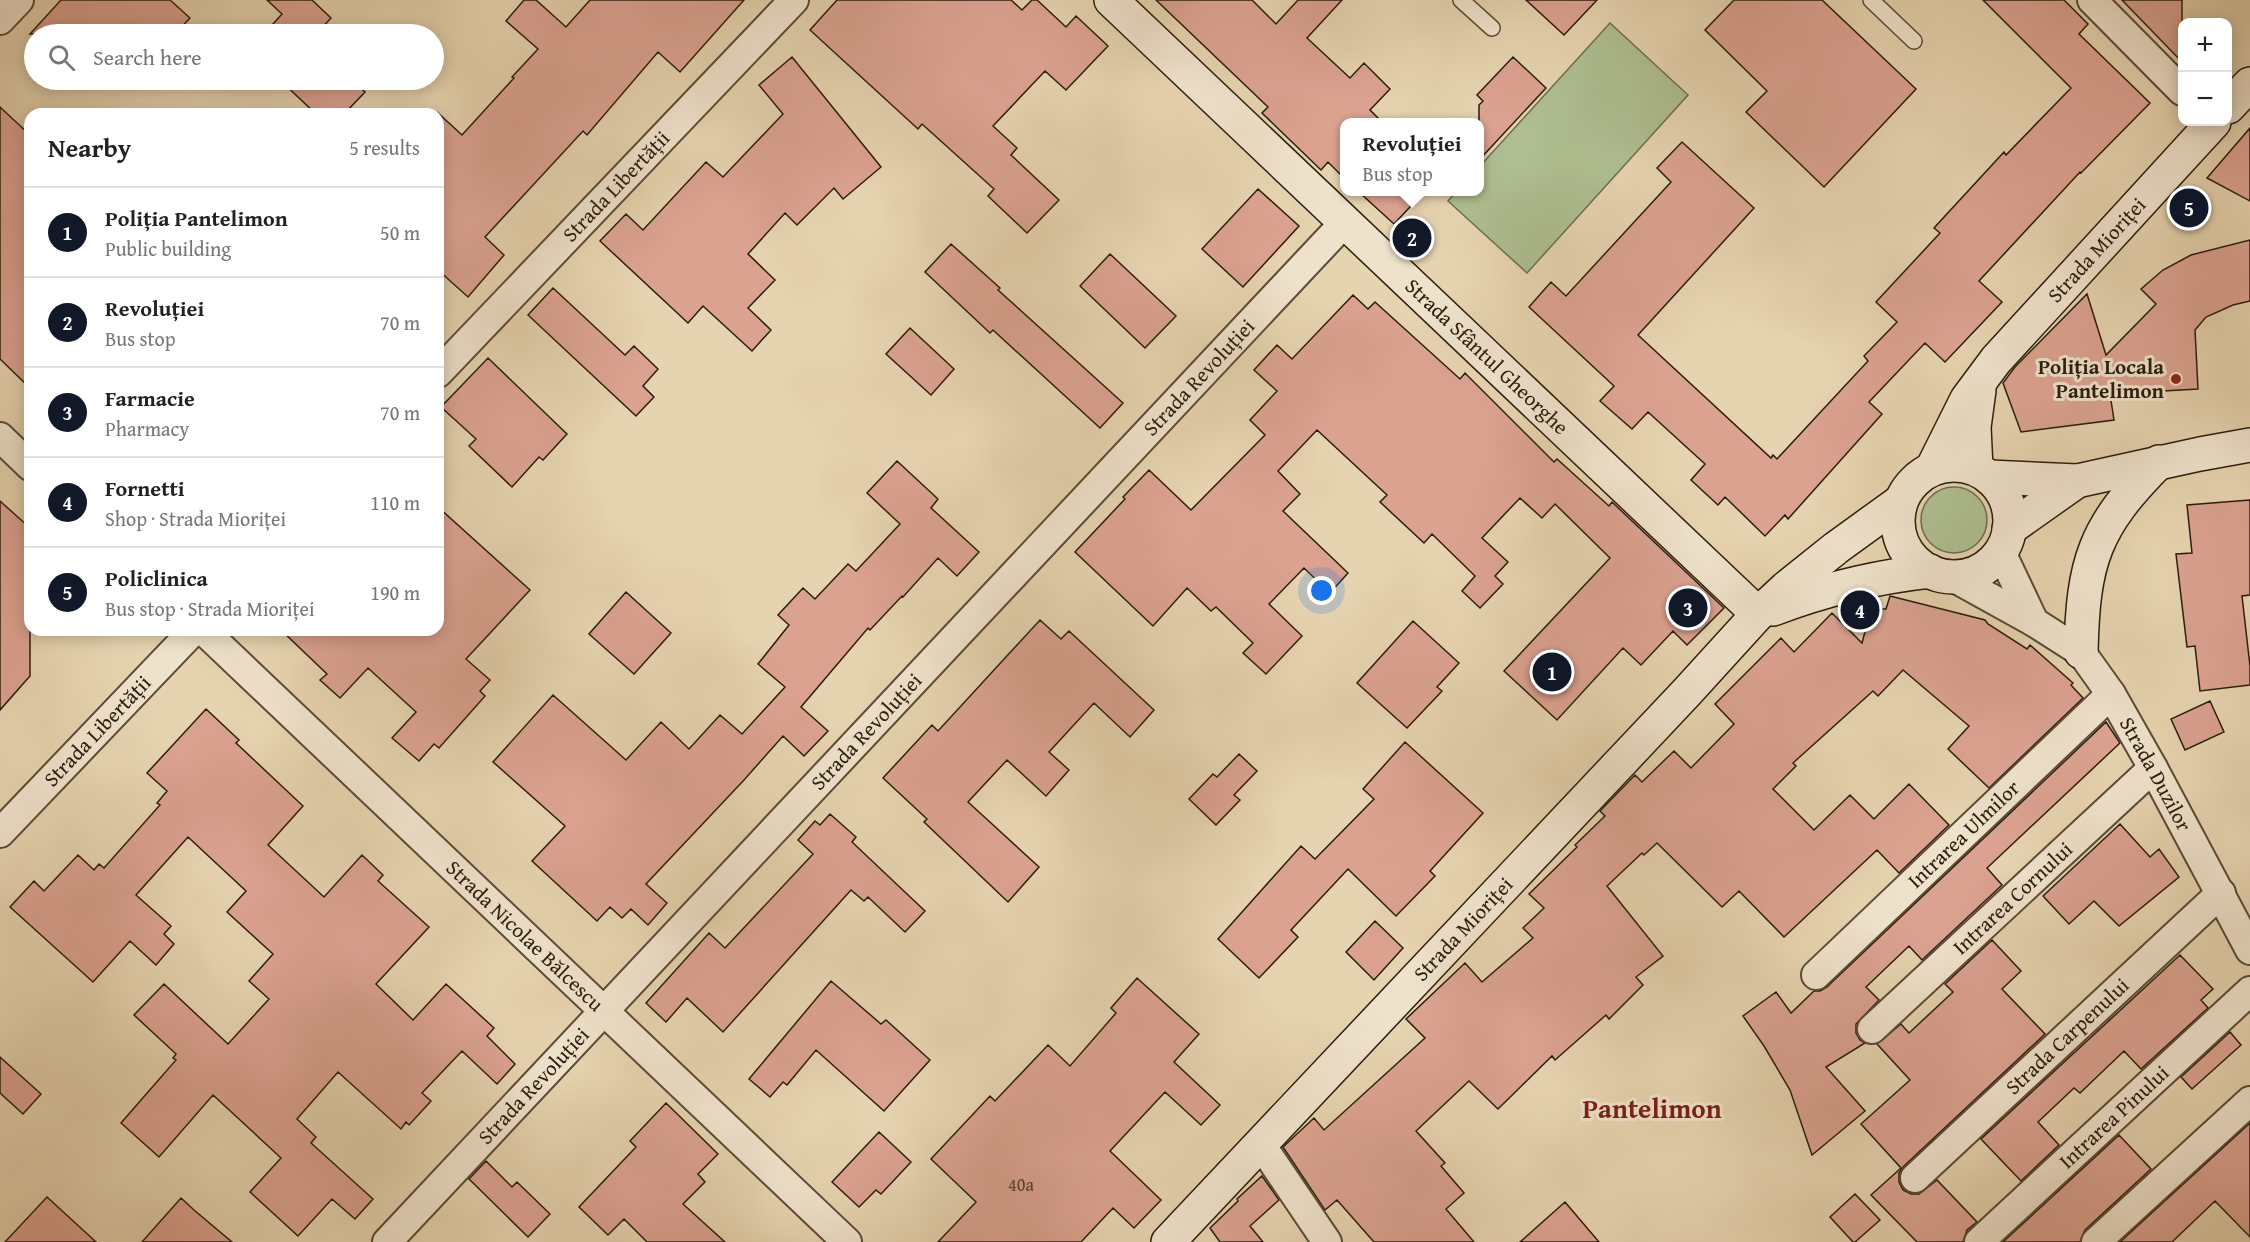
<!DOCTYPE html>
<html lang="en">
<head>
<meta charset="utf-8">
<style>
	body { margin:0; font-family:"Gentium Book Plus",serif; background:#f2f2f2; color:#222 }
	.controls { position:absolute; right:18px; top:18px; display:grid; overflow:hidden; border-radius:12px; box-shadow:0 3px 15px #0003 }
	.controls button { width:54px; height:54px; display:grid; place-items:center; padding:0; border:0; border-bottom:2px solid #e0e0e0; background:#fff; color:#222; font:30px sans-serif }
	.you { position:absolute; left:1322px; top:591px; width:21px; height:21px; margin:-15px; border:4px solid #fff; border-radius:50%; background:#1a73e8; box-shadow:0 0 0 9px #1a73e833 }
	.badge { display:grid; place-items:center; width:39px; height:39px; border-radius:50%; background:#111827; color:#fff; font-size:20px; font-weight:700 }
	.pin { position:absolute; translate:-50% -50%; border:3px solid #fff; box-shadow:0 2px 6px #0006 }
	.popup { position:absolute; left:1340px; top:118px; width:144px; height:78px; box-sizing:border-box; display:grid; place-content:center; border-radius:12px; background:#fff; filter:drop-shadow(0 2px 4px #0005); font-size:20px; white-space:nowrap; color:#767676 }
	.popup b { font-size:22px; color:#222 }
	.popup::after { content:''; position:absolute; left:50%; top:100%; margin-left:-12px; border:12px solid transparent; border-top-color:#fff }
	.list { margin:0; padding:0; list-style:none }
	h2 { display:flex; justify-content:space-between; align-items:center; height:78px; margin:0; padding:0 24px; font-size:26px }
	h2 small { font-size:20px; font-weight:400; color:#767676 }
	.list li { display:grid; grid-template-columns:39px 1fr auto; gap:18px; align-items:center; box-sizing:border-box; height:90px; padding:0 24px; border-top:2px solid #e0e0e0 }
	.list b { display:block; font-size:22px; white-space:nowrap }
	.list p { margin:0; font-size:20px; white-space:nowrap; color:#767676 }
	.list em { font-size:20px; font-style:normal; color:#767676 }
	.icon { flex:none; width:33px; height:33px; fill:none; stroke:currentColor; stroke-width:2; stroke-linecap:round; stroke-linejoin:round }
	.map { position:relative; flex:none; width:2250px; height:1242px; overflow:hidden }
	.search { position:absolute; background:#fff; box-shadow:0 3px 15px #0003; left:24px; top:24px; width:420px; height:66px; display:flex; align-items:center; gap:15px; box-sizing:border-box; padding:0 21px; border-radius:33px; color:#767676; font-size:22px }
	.panel { position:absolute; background:#fff; box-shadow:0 3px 15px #0003; left:24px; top:108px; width:420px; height:528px; border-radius:18px }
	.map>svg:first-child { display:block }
	.green { fill:#aebe90; stroke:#6c6e4f; stroke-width:1.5 }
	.building { fill:#dba290; stroke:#2b1d0e; stroke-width:1.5 }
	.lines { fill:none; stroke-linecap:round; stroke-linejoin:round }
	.lane-casing { stroke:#5a4a36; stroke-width:18 }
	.street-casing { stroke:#5a4a36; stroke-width:32 }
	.secondary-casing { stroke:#2b1d0e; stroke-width:36 }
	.lane { stroke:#efe2cb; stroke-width:15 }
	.street { stroke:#efe2cb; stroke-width:28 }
	.secondary { stroke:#efe2cb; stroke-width:33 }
	.poi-dot { fill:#8f2418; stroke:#efe2cb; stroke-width:2 }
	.labels { text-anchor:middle; stroke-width:6; stroke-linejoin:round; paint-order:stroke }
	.number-label { font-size:18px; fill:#573e2e }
	.street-label { font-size:21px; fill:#2b1d0e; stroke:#efe2cb }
	.poi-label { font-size:21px; font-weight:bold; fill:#2b1d0e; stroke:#efe2cb; text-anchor:end }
	.district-label { font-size:27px; font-weight:bold; fill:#7a1f14; stroke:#efe2cb }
</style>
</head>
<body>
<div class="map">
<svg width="2250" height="1242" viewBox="0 0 2250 1242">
	<rect width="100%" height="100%" fill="#e6d3af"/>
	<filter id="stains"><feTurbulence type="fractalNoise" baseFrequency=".00333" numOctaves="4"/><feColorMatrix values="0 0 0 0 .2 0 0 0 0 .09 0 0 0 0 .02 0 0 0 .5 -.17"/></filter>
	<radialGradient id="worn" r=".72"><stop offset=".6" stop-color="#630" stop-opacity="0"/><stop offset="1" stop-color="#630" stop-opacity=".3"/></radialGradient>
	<path class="green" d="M1610,23L1688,95L1527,273L1448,201L1456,192H1480V166Z
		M1921 520a33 33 0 1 1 66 0a33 33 0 1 1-66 0Z"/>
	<path class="building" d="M61,0H170L190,18L175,34H30Z
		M267,0H312L331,18L316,34H264L282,14Z
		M524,0H536L566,27L590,0H744L680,72L658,52L587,135L583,131L485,237L504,255L468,297L438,270V113L462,135L514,78L512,77L538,49L506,21Z
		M837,0H1011L1022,10L1032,0H1037L1066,27L1076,16L1108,46L1066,90L1045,71L993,126L1017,148L1011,155L1059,200L1027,233L988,196L994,189L922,124L918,129L810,30Z
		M1156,0H1252L1276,24L1298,0H1342L1307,38L1350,78L1364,63L1390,89L1370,110L1383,123H1344V178L1328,162L1321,170L1262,113L1268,107Z
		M1526,0H1597L1564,35Z
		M1734,0H1822L1916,89L1824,187L1746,112L1767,91L1705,30Z
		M1983,0H2064L2088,24L2079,34L2150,103L2081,173L2080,172L1979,281L2002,302L1945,362L1925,343L1869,402L1882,414L1788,519L1785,515L1765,536L1725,497L1718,505L1691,480L1705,464L1648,412L1632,429L1600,401L1614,386L1529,307L1551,282L1566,296L1671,182L1657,168L1682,142L1754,208L1638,335L1771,458L1773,455L1777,459L1868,361L1864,356L1897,322L1876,302L1940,233L1934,228L2004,152L2006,155L2071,88Z
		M2122,0H2182V62Z
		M792,57L881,167L843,199L834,188L797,225L785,213L748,254L775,280L748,308L771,330L752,351L703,306L688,323L600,241L626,214L643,230L706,162L723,177L783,114L759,85Z
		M1513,57L1546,88L1479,160V105L1483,101L1477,95Z
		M280,80H352L365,92L344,114H316Z
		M0,107L30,135V388L0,359Z
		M2250,128V201L2207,178Z
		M1258,189L1299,226L1243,287L1202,249Z
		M1359,192H1424L1394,224Z
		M2250,240V301L2233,305L2206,317L2195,330L2198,389L2110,394L2114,420L2021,432L2003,383L2015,367L2087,294L2106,355L2156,304L2141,289L2163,270L2191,255Z
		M951,244L1000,288L998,290L1123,403L1100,428L993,330L990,333L925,272Z
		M1110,254L1176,316L1145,348L1080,286Z
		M553,288L625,355L634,346L658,369L643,386L654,397L636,416L528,315Z
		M1353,295L1368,309L1375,302L1460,379L1465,373L1554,462L1557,459L1609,506L1612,502L1724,608L1687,645L1673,631L1641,665L1623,648L1557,720L1504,671L1610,558L1555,504L1542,518L1520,498L1482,538L1508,562L1495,576L1503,584L1480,608L1462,591L1475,576L1432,534L1424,543L1380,502L1387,495L1317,430L1278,471L1300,494L1283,511L1348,573L1330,593L1304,568L1269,604L1302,636L1266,674L1243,653L1253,643L1216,607L1211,611L1187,588L1153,626L1075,552L1125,499L1123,497L1149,470L1191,510L1265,435L1250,420L1277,391L1254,370L1277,345L1292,359Z
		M910,328L954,369L931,395L886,354Z
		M488,358L567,434L543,460L539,457L512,487L469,446L476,439L441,407Z
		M897,461L938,499L931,508L979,552L957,576L938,558L903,597L902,596L870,630L868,628L801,707L828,731L804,756L783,736L744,780L646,884L667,903L648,925L631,909L622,918L610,907L597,921L532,861L565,826L493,762L553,695L626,760L661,722L689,749L720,715L742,734L785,687L758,664L789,625L778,615L803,588L815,599L848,564L856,571L900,524L867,493Z
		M2250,500V595L2242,596L2250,666V685L2200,691L2195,646L2187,647L2176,554L2192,553L2187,505Z
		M0,501L30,528V676L0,710Z
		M438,507L530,590L466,659L490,680L480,691L485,696L439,748L434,744L419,761L392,738L416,712L368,668L340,698L320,680L327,674L281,630H438Z
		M626,592L671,633L634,674L589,634Z
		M1890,596L1985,620L1988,624L2027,649L2030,645L2073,683L2071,685L2083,698L1989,788L1948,749L1969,726L1903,670L1878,696L1873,691L1793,763L1796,766L1773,789L1814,830L1850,795L1874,819L1909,784L1949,825L1899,873L1877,850L1784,937L1739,891L1722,907L1657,843L1644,855L1642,853L1607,886L1663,956L1636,977L1643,985L1609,1019L1606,1015L1555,1060L1552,1056L1498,1109L1469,1081L1416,1131L1445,1163L1441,1166L1464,1193L1446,1209L1474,1242H1374L1337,1200L1325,1210L1283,1147L1314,1118L1324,1130L1425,1038L1406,1019L1465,963L1482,982L1533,938L1523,928L1544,908L1529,894L1577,847L1575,845L1605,816L1600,811L1635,775L1642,782L1674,751L1691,768L1734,724L1715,704L1781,638L1794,652L1832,613L1862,643L1871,609H1886Z
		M1040,620L1061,639L1069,631L1154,710L1130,737L1094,703L1049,752L1069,770L1046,796L1007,760L968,802L1039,867L1008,902L924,822L927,819L883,778L932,725L938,731Z
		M1413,621L1459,663L1437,687L1442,691L1407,728L1357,683Z
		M2210,701L2224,732L2185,750L2171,719Z
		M206,709L239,740L236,743L303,806L268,845L324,897L362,855L383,875L378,881L429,927L376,984L413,1020L446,984L494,1028L487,1036L515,1064L497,1084L462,1051L422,1093L431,1101L409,1125L406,1122L401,1129L338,1072L297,1119L316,1137L311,1143L373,1199L355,1219L332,1199L298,1236L250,1192L281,1158L213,1095L159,1157L121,1123L176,1060L173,1058L176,1054L134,1015L164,984L228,1044L269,999L249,981L273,954L227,912L246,891L188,837L136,895L171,926L164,934L174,944L156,965L130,941L93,982L10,907L34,881L44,891L78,855L94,870L99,864L104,868L160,805L157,803L167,791L147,773Z
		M2106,722L2120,743L1987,868L2002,885L1922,960L1909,946L1866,987L1879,1000L1856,1024V1033L1860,1040L1865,1043L1826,1067L1865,1111L1812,1155L1790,1090L1764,1046L1743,1016L1776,992L1791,1013L1814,991H1820L1827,987Z
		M1405,742L1483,813L1430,871L1435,876L1396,916L1348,869L1291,930L1298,937L1259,978L1218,939L1301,846L1315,859L1374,799L1363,789Z
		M1239,754L1257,771L1234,795L1240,800L1216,825L1189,799L1213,774L1217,777Z
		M830,814L856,837L852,842L925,911L905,932L868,897L864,901L851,890L723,1032L687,998L666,1022L646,1003L709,933L725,948L813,854L798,840L815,821L820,825Z
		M2120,824L2150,857L2159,849L2179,877L2119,926L2094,901L2069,924L2043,896Z
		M1375,921L1403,948L1374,980L1346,952Z
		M1992,940L2021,971L2002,989L2045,1034L1904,1166L1899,1173V1182L1903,1190L1911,1194H1919L1937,1180L1977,1222L1967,1230L1963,1242H1917L1871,1195L1901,1168L1861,1124L1910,1080L1877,1044L1901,1024L1909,1033L1953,992L1945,984Z
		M2180,955L2213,989L2201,1000L2208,1008L2141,1069L2124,1051L2080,1093L2074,1088L2038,1122L2059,1145L2021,1181L1981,1139Z
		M1137,978L1199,1034L1174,1062L1220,1105L1201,1125L1165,1092L1110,1151L1161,1200L1134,1228L1113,1208L1081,1242H938L976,1202L931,1159L990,1096L995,1101L1048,1045L1070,1066L1116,1013L1111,1008Z
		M831,981L881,1024L886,1020L930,1060L884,1111L816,1050L787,1085L783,1082L770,1097L749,1079Z
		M2230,1032L2241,1045L2192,1089L2181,1077Z
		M0,1057L41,1094L23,1114L0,1093Z
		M666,1103L718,1154L698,1174L705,1182L683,1204L725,1242H647L624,1219L608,1235L579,1207L636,1147L630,1141Z
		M2250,1123V1237L2215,1201L2172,1242H2120Z
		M879,1132L911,1162L881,1194L876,1190L859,1207L832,1182Z
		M2119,1135L2151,1169L2085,1230L2080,1242H2003Z
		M486,1161L512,1187L517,1182L550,1214L528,1237L469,1179Z
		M1262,1176L1279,1200L1250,1226L1263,1242H1220L1210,1228L1238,1201L1237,1199Z
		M1855,1194L1880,1220L1855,1242H1853L1830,1217Z
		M47,1197L96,1242H5Z
		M181,1198L194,1210L232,1242H142Z
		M1565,1202L1599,1242H1520Z"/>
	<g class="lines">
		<defs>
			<path id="lane" d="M1461,0L1492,28
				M1871,0L1914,41"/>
			<g id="street">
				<path d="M2092,0L2182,91"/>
				<path d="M0,20L19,0"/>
				<path id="s1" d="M438,373L794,0"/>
				<path d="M0,437L30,466"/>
				<path d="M2000,550L2034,622"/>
				<path id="s2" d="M1951,576L2034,622L2081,652L2111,694L2153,768L2250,950"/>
				<path id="s3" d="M203,630L847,1242"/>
				<path id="s4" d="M0,833L194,630"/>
				<path id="s5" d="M1816,975L2111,694"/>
				<path id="s6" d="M1872,1029L2153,768"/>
				<path d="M1260,1143L1327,1242"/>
				<path id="s7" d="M1915,1178L2221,893"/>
				<path id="s8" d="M387,1242L1345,222"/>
				<path id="s9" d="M1979,1242L2250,991"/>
				<path d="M2096,1242L2250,1101"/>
			</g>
			<g id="secondary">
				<path id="s10" d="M1111,0L1758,614"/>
				<path d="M2228,107L2250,84"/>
				<circle cx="1954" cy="521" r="56"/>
				<path id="s11" d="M1932,469L1967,399L1996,360L2214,122"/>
				<path d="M1976,469L1974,427L1979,390"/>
				<path d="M1989,477L2077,481L2200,454L2250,445"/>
				<path d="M2009,529L2077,481"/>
				<path d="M1773,609C1825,589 1875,577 1930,571"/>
				<path d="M2081,652C2083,561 2094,527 2159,462"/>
				<path id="s12" d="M1168,1242L1687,692L1758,614L1786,588L1836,548L1901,501"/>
			</g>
		</defs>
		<use href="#lane" class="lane-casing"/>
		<use href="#street" class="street-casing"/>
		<use href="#secondary" class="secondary-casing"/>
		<use href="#lane" class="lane"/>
		<use href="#street" class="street"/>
		<use href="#secondary" class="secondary"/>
	</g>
	<circle class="poi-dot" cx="2176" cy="379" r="6"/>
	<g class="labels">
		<g class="number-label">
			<text x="1021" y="1191">40a</text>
		</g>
		<g class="street-label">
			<text dy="7" stroke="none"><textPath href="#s1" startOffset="258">Strada Libertății</textPath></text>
			<text dy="7" stroke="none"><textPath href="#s11" startOffset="276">Strada Mioriței</textPath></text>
			<text dy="7" stroke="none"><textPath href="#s10" startOffset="518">Strada Sfântul Gheorghe</textPath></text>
			<text dy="7" stroke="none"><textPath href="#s8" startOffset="1186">Strada Revoluției</textPath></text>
			<text dy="7" stroke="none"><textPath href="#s4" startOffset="141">Strada Libertății</textPath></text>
			<text dy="7" stroke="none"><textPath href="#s8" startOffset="700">Strada Revoluției</textPath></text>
			<text dy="7" stroke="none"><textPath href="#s2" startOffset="294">Strada Duzilor</textPath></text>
			<text dy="7" stroke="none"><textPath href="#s5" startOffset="204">Intrarea Ulmilor</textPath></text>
			<text dy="7" stroke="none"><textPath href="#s6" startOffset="192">Intrarea Cornului</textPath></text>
			<text dy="7" stroke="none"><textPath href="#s12" startOffset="430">Strada Mioriței</textPath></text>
			<text dy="7" stroke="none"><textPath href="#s3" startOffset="444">Strada Nicolae Bălcescu</textPath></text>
			<text dy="7" stroke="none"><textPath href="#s7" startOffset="208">Strada Carpenului</textPath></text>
			<text dy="7" stroke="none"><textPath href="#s8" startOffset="214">Strada Revoluției</textPath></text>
			<text dy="7" stroke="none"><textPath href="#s9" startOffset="184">Intrarea Pinului</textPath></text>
		</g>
		<g class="poi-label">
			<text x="2164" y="374">Poliția Locala<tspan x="2164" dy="24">Pantelimon</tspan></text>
		</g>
		<g class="district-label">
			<text x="1652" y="1118">Pantelimon</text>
		</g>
	</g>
	<rect width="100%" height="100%" filter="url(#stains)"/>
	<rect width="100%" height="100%" fill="url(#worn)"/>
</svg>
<div class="controls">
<button>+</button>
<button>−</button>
</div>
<div class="you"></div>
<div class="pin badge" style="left:1552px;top:672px">1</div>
<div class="pin badge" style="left:1412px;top:238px">2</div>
<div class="popup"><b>Revoluției</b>Bus stop</div>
<div class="pin badge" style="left:1688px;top:608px">3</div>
<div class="pin badge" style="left:1860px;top:610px">4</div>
<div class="pin badge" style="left:2189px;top:208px">5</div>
<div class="search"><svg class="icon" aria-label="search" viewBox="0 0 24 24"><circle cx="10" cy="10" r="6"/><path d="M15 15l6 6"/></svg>Search here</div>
<section class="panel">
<h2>Nearby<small>5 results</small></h2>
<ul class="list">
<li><span class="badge">1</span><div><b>Poliția Pantelimon</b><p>Public building</p></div><em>50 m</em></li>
<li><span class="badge">2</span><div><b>Revoluției</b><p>Bus stop</p></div><em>70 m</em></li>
<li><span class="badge">3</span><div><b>Farmacie</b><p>Pharmacy</p></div><em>70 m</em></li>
<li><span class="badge">4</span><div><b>Fornetti</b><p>Shop · Strada Mioriței</p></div><em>110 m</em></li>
<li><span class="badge">5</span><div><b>Policlinica</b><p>Bus stop · Strada Mioriței</p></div><em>190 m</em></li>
</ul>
</section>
</div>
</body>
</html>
